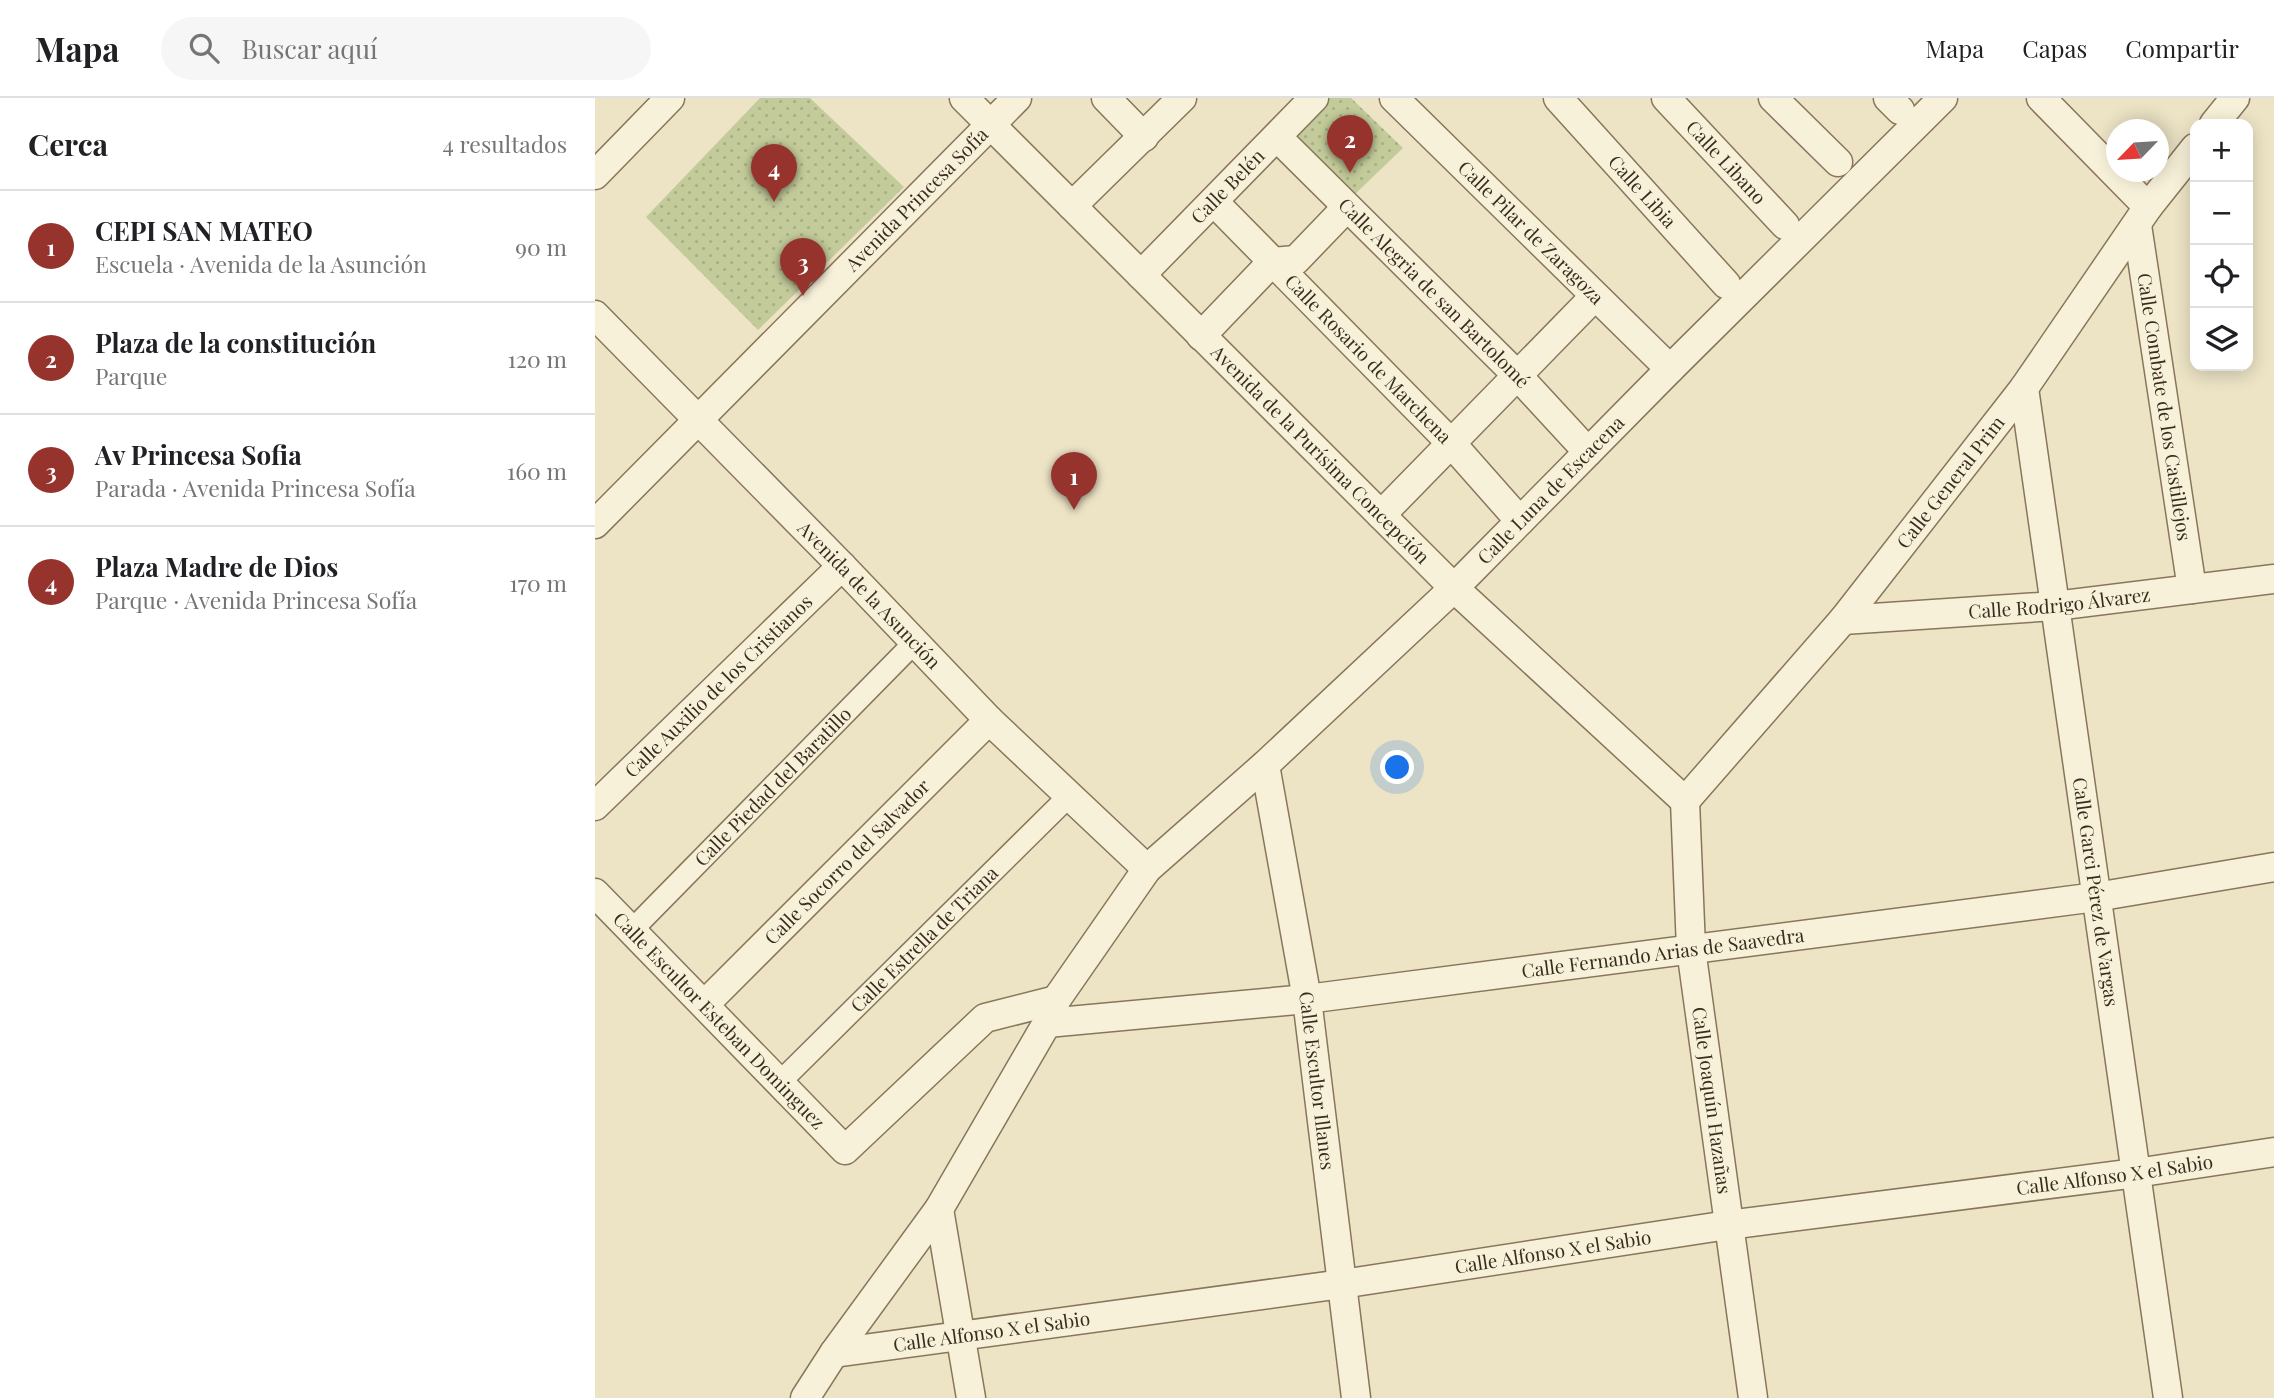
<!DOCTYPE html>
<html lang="es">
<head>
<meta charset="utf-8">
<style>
	body { margin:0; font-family:"Playfair Display",serif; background:#f6f6f6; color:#202124 }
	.controls { position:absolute; right:21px; top:21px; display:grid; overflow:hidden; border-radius:14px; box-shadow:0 4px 18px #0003 }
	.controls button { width:63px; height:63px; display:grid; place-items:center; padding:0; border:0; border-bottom:2px solid #e0e0e0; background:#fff; color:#202124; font:35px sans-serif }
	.compass { position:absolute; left:1511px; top:21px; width:63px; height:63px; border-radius:50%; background:#fff; box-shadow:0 4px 18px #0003; rotate:245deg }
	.you { position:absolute; left:803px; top:670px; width:24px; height:24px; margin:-18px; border:5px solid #fff; border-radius:50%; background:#1a73e8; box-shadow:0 0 0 10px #1a73e833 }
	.badge { display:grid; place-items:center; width:46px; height:46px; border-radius:50%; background:#96332d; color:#fff; font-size:23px; font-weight:700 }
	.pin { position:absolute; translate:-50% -58px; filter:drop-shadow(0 2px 4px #0008) }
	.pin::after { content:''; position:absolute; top:37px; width:24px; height:21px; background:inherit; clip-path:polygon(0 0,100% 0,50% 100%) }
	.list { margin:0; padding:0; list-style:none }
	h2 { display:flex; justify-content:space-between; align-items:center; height:91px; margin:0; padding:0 28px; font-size:30px }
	h2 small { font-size:23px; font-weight:400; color:#757577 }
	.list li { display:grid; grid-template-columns:46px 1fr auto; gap:21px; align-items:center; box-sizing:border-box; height:112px; padding:0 28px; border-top:2px solid #e0e0e0 }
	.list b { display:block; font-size:26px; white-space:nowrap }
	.list p { margin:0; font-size:23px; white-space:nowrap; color:#757577 }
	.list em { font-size:23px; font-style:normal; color:#757577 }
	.icon { flex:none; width:38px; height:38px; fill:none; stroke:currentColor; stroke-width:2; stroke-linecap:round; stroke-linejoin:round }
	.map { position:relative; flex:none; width:1679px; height:1300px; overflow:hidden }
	header { display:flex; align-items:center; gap:42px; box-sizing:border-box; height:98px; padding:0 35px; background:#fff; border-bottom:2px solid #e0e0e0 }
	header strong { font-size:33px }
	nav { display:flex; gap:38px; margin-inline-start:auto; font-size:24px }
	.search { width:490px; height:63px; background:#f6f6f6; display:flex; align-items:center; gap:18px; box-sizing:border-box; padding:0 24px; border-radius:38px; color:#757577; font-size:26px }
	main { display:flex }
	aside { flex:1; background:#fff }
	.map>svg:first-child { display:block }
	.park { fill:url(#park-dots) }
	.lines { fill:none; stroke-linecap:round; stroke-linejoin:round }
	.pedestrian-casing { stroke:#88765c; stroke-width:24 }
	.minor-casing { stroke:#88765c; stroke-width:31 }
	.pedestrian { stroke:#f8f1d9; stroke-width:21 }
	.minor { stroke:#f8f1d9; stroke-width:28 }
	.labels { text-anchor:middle; stroke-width:7; stroke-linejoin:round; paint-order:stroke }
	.street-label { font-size:19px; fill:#392d1f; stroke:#f5eed5 }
</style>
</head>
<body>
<header>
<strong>Mapa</strong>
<div class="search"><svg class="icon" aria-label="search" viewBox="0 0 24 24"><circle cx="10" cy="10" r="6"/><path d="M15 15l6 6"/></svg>Buscar aquí</div>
<nav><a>Mapa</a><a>Capas</a><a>Compartir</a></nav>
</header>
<main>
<aside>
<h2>Cerca<small>4 resultados</small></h2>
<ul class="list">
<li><span class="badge">1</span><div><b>CEPI SAN MATEO</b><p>Escuela · Avenida de la Asunción</p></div><em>90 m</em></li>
<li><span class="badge">2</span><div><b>Plaza de la constitución</b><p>Parque</p></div><em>120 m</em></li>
<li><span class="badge">3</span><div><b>Av Princesa Sofia</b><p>Parada · Avenida Princesa Sofía</p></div><em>160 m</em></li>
<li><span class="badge">4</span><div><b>Plaza Madre de Dios</b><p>Parque · Avenida Princesa Sofía</p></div><em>170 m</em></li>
</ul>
</aside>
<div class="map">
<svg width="1679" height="1300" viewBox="0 0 1679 1300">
	<defs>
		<pattern id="park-dots" width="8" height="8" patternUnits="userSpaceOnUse" patternTransform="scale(1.75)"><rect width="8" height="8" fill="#c3cb9a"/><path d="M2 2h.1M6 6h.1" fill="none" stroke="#a8af84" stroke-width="1.8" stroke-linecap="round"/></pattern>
	</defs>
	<rect width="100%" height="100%" fill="#ede4c6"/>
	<path class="park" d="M165,0H215L309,89L163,232L51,119Z
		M735,0H756L808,50L756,100L693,42Z"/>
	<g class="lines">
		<defs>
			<g id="pedestrian">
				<path id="s1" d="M37,832L320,544"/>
				<path id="s2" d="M185,984L474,698"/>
			</g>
			<g id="minor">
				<path id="s3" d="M369,0L859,490L1090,703"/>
				<path d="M511,0L549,39"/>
				<path id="s4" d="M799,0L1075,271"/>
				<path id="s5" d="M963,0L1131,186"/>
				<path id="s6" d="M1071,0L1190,127"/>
				<path d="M1178,0L1243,64"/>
				<path d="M1293,0L1305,12"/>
				<path d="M1446,0L1553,109"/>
				<path d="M1619,26L1640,0"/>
				<path id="s7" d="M683,40L922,277L993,354"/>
				<path d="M0,77L75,0"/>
				<path id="s8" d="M619,104L856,345L925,423"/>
				<path d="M477,108L587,0"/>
				<path id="s9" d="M1542,127L1597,491"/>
				<path id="s10" d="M546,177L719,0"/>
				<path id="s11" d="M0,217L247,468L394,622L552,771"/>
				<path d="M606,238L677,164L701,162L752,109"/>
				<path id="s12" d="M1429,290L1573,1300"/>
				<path d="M786,417L1000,198"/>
				<path id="s13" d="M0,426L422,0"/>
				<path id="s14" d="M1248,522L1460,508L1679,481"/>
				<path id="s15" d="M670,667L712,901L761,1300"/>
				<path id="s16" d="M1090,703L1248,522L1429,290L1553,109L1600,50"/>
				<path id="s17" d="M1090,703L1096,851L1158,1300"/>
				<path id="s18" d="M0,708L247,468"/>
				<path id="s19" d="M0,795L250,1052L390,920L461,902"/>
				<path id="s20" d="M110,906L394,622"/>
				<path id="s21" d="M452,925L712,901L1501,799L1679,769"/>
				<path d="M344,1111L376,1300"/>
				<path id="s22" d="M239,1255L747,1186L1133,1127L1541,1075L1679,1054"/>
				<path id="s23" d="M210,1300L239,1255L344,1111L452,925L461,902L552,771L670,667L859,490L1075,271L1348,0"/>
			</g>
		</defs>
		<use href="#pedestrian" class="pedestrian-casing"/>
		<use href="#minor" class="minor-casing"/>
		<use href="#pedestrian" class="pedestrian"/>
		<use href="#minor" class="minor"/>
	</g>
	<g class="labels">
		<g class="street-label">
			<text dy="7" stroke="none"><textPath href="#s6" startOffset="88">Calle Libano</textPath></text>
			<text dy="7" stroke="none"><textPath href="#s10" startOffset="124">Calle Belén</textPath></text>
			<text dy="7" stroke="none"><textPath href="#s5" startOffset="126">Calle Libia</textPath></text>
			<text dy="7" stroke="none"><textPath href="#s13" startOffset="457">Avenida Princesa Sofía</textPath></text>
			<text dy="7" stroke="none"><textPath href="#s4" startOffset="192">Calle Pilar de Zaragoza</textPath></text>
			<text dy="7" stroke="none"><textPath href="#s7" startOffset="220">Calle Alegria de san Bartolomé</textPath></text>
			<text dy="7" stroke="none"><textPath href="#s8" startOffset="220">Calle Rosario de Marchena</textPath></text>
			<text dy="7" stroke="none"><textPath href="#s9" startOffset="184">Calle Combate de los Castillejos</textPath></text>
			<text dy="7" stroke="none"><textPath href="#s3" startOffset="504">Avenida de la Purísima Concepción</textPath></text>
			<text dy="7" stroke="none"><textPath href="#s16" startOffset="415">Calle General Prim</textPath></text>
			<text dy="7" stroke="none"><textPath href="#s23" startOffset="1185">Calle Luna de Escacena</textPath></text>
			<text dy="7" stroke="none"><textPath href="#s11" startOffset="392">Avenida de la Asunción</textPath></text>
			<text dy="7" stroke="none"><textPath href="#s14" startOffset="217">Calle Rodrigo Álvarez</textPath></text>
			<text dy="7" stroke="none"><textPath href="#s18" startOffset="172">Calle Auxilio de los Cristianos</textPath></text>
			<text dy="7" stroke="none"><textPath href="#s1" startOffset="201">Calle Piedad del Baratillo</textPath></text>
			<text dy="7" stroke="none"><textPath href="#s20" startOffset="201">Calle Socorro del Salvador</textPath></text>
			<text dy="7" stroke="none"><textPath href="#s12" startOffset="509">Calle Garci Pérez de Vargas</textPath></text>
			<text dy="7" stroke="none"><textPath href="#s2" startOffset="203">Calle Estrella de Triana</textPath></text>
			<text dy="7" stroke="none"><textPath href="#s21" startOffset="620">Calle Fernando Arias de Saavedra</textPath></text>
			<text dy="7" stroke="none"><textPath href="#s19" startOffset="178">Calle Escultor Esteban Dominguez</textPath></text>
			<text dy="7" stroke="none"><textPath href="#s15" startOffset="320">Calle Escultor Illanes</textPath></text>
			<text dy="7" stroke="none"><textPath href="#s17" startOffset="301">Calle Joaquín Hazañas</textPath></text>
			<text dy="7" stroke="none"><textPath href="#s22" startOffset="1293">Calle Alfonso X el Sabio</textPath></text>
			<text dy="7" stroke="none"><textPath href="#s22" startOffset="726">Calle Alfonso X el Sabio</textPath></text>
			<text dy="7" stroke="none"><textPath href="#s22" startOffset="159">Calle Alfonso X el Sabio</textPath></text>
		</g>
	</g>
</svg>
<div class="controls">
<button>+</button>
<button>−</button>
<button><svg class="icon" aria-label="locate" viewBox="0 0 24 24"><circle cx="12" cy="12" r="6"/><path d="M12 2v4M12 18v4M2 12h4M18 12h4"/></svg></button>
<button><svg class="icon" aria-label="layers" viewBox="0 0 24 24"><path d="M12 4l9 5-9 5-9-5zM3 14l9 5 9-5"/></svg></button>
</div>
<svg class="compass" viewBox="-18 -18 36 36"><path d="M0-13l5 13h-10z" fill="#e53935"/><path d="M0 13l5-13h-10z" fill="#757577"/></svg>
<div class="you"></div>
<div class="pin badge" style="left:479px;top:412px">1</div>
<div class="pin badge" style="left:755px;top:75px">2</div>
<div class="pin badge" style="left:208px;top:198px">3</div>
<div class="pin badge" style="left:179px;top:104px">4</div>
</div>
</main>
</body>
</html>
